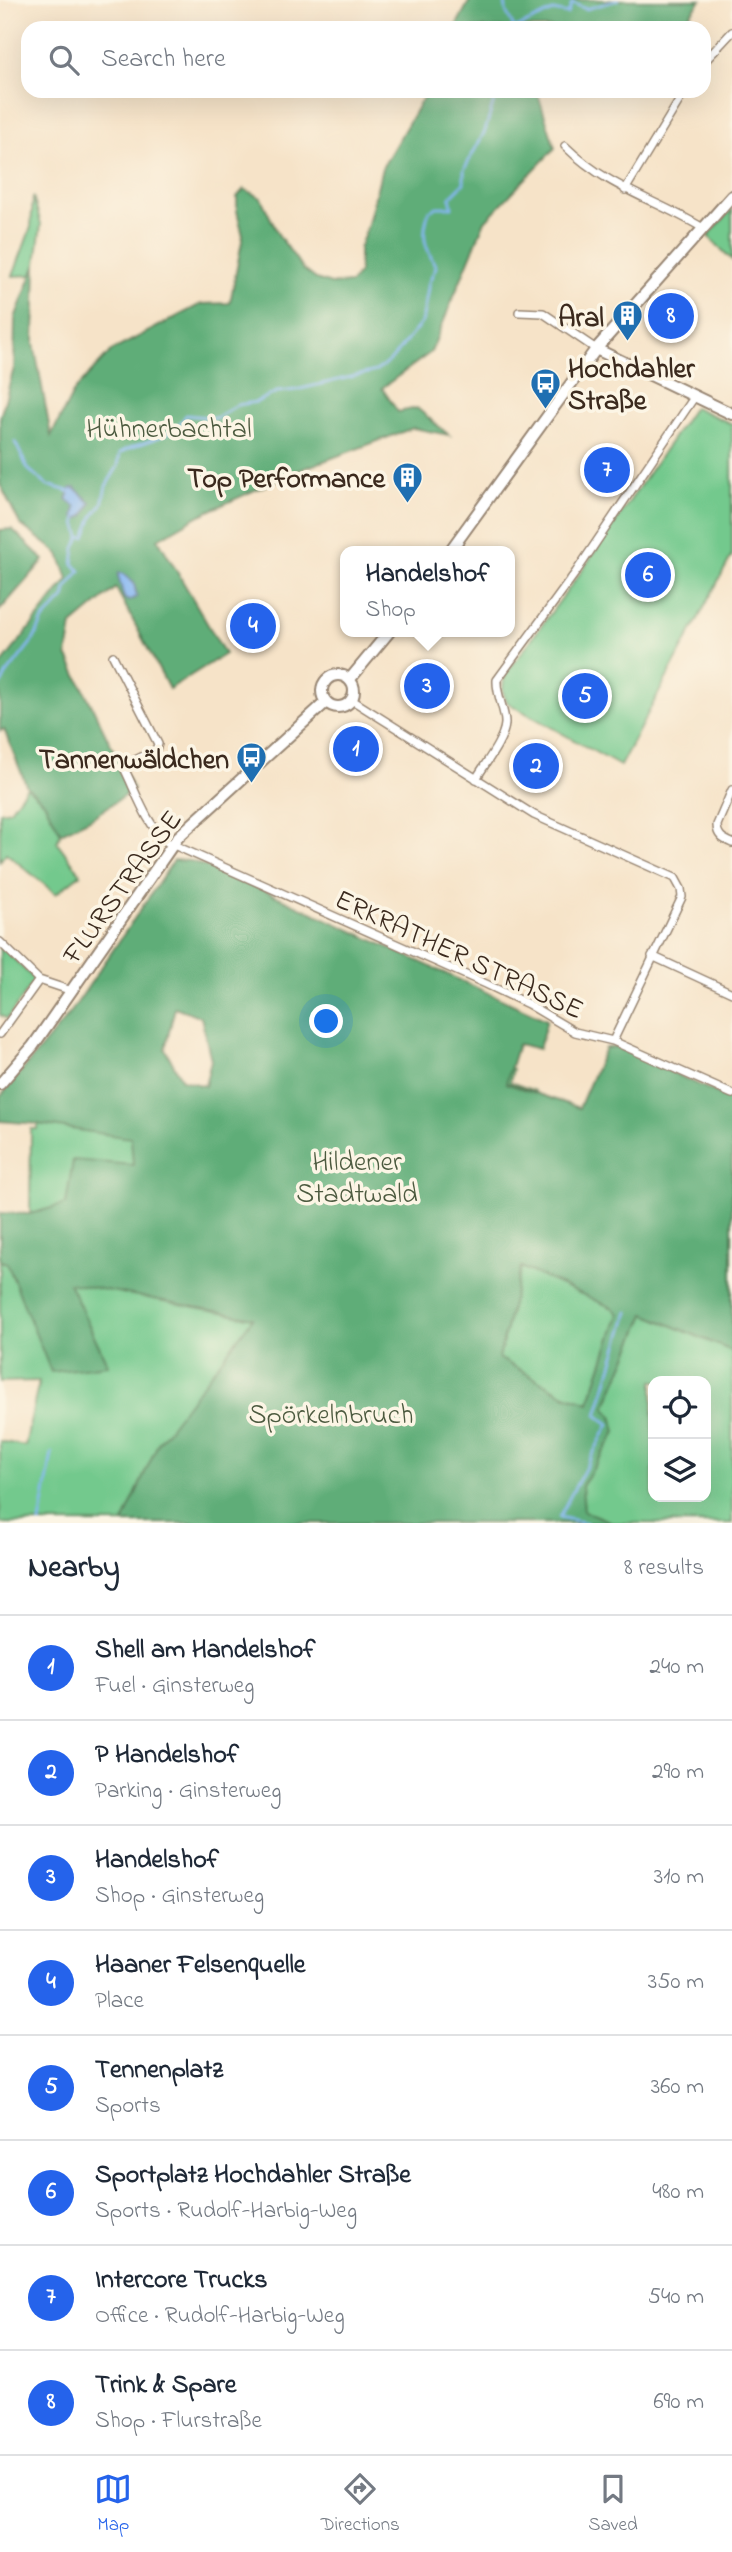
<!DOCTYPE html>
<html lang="en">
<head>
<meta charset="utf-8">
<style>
	body { margin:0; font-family:"Indie Flower",sans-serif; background:#f6f6f7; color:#1f2937 }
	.controls { position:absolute; right:21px; bottom:21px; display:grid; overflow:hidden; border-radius:14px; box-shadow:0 7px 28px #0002 }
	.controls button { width:63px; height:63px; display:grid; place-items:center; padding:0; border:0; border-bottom:2px solid #e0e1e3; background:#fff; color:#1f2937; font:35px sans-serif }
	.you { position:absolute; left:327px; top:1022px; width:24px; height:24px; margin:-18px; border:5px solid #fff; border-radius:50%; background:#1a73e8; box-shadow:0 0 0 10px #1a73e833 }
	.badge { display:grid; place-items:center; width:46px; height:46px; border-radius:50%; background:#2563eb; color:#fff; font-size:23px; font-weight:700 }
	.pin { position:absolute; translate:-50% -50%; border:4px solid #fff; box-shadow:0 2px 7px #0006 }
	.popup { position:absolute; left:340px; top:546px; width:175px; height:91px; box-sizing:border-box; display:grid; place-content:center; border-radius:14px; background:#fff; filter:drop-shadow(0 2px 5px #0005); font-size:23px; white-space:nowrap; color:#747a83 }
	.popup b { font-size:26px; color:#1f2937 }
	.popup::after { content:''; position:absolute; left:50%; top:100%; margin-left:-14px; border:14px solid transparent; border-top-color:#fff }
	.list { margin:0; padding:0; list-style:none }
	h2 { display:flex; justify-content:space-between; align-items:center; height:91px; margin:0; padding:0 28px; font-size:30px }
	h2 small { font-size:23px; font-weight:400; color:#747a83 }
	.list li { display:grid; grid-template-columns:46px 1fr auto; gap:21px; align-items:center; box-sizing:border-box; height:105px; padding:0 28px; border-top:2px solid #e0e1e3 }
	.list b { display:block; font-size:26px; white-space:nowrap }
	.list p { margin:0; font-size:23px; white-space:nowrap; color:#747a83 }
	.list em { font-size:23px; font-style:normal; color:#747a83 }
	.icon { flex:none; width:38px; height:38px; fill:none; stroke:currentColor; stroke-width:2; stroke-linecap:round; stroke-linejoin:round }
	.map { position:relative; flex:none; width:732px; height:1523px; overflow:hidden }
	.search { position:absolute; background:#fff; box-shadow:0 7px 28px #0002; left:21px; right:21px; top:21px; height:77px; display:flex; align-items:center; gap:18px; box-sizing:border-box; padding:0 24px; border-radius:21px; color:#747a83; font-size:26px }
	.sheet { height:931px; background:#fff }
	nav { display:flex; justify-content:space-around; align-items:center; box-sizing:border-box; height:98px; border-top:2px solid #e0e1e3; background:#fff; font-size:19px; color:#747a83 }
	nav a { display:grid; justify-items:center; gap:4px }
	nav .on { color:#2563eb }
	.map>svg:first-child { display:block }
	.green { fill:#73c98d; stroke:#577a56; stroke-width:2; fill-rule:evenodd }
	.forest { fill:#5ead78; stroke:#4c6c4b; stroke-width:2; fill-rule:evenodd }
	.water { fill:#87b8f3; stroke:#617188; stroke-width:2 }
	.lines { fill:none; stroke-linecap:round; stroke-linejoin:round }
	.stream { stroke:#87b8f3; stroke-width:2.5 }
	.street-casing { stroke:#988673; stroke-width:10 }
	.secondary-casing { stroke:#988673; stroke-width:14 }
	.street { stroke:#fff; stroke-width:7 }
	.secondary { stroke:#fff; stroke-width:10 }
	.labels { text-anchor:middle; stroke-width:7; stroke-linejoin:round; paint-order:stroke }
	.poi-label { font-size:28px; font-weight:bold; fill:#3b2a1e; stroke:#fcf5e5; text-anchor:end }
	.park-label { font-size:28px; fill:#4c5a3f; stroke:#fcf5e5 }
	.street-label { font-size:28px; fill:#3b2a1e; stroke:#fcf5e5 }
</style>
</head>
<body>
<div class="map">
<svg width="732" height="1523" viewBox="0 0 732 1523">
	<rect width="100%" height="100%" fill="#fcf5e5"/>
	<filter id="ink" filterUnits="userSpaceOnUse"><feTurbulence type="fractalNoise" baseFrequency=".0143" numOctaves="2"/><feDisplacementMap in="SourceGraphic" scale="14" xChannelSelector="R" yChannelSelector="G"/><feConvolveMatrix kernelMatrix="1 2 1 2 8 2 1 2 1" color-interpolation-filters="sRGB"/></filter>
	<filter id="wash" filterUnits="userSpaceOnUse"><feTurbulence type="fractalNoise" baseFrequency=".00686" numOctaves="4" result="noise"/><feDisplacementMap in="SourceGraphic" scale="28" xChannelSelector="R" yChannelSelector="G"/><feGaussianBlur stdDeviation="1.57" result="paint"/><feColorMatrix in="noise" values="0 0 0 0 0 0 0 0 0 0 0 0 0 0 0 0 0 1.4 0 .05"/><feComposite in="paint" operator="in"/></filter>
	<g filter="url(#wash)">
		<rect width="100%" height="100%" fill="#f6e3c8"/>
		<path class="green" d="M33,196L41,224L36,264L32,275L13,276L31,227Z
			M732,209V260L708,236Z
			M694,407L732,424V555L620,766L508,703C501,693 502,685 506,674L581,572Z
			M27,787L44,802L61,833L57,842L81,874L56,894L6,853L0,861V812L10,810Z
			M0,945L35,980L7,1019L0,1015Z
			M405,1040L513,1069L510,1082L535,1091L493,1215L426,1473L582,1491V1486L616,1432L612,1416L605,1407L645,1314L732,1351V1523H0V1441L25,1446L39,1381L0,1382V1261L7,1263L49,1209L30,1214L31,1129H38V1124L147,1133ZM653,1381H706V1497H653Z
			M521,1267L614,1308L619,1314L589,1403L565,1395L498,1358Z"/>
		<path class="forest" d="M470,0H701L680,28H455Z
			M427,91H537L555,148L485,221L431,352L382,388L398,412L417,408L449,435L413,428L297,471L200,515L158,539L225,654L169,689L116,588L72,625L67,655L133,790L90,819L61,833L44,802L27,787L4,729L0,731V666L68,579L59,554L20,524L0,484V418L14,368L15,318L36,264L34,343L51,436L74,391L111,351L201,304L230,303L243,236L237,211V197L244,189L261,198L278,234L303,269L316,279L331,284L351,283L359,272V249L368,224L382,168Z
			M12,529L44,560L0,610V530Z
			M174,860L191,861L237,878L547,1020L539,1049L518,1044L506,1083L579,1108L605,1048L617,1047L732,1100V1351L645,1314L605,1407L612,1416L616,1432L582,1486L584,1511L614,1523H123L158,1443L253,1318L69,1283L108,1365L51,1372L7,1263L0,1261V1213L30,1214L66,1204L73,1160L133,1165L131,1138L38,1124L0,1121V1097L71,1012ZM175,1007L201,1017L211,1060L205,1086L182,1080L165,1049ZM521,1267L613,1308L619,1314L589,1403L565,1395L499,1358Z"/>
		<path class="water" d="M71,488H75L91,503L84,516L78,519L74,517L76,507L67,500Z
			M119,573H122L134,583L137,597L128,601L124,598L118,576Z"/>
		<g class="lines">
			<path class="stream" d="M505,0L506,11L514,28
				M516,28L553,11L568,14L572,3L586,9L618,0
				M15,442L28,469L48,486
				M51,486L71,492
				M77,516L76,522L80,537
				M0,687L6,675L34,639L43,620L64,598L66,589L80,571L73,564L75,548L80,537H85L93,516L102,504L106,486L118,466L120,453C143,439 171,441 186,415L216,418L237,405L256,402L277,392L296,390L376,371L391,360L422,322L429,282L436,267C424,245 421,236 429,211L437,207H452L450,197L464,183V170L485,131L497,91
				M40,1523L52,1453
				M587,1523L559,1517L609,1424L597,1415L628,1312"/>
		</g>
	</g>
	<g filter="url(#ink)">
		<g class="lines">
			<defs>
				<path id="street" d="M704,62L732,32
					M565,146C609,189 653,198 703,228
					M625,190L685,91
					M519,312L543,313L596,349
					M113,656L158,744L156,750L123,766C136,791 145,823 167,842L486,984L528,1004L575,1032L613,1041L732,1094
					M352,700L534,815L675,878L681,889L682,897L613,1041
					M476,779C484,765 504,740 505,724C506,712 496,695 497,680L576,572L695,396
					M732,790L717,825C717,836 723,839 732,843
					M0,942L39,980
					M652,956L732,993
					M0,1034L39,980L72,991"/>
				<path id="secondary" d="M596,349L732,414
					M450,551L596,349L732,196
					M322 691a16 16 0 1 1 32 0a16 16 0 1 1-32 0Z
					M350,679L389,632
					M0,1084L33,1046L178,837L326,702"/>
			</defs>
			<use href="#street" class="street-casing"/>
			<use href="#secondary" class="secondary-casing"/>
			<use href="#street" class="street"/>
			<use href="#secondary" class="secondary"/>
		</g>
	</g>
	<defs>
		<symbol id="building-pin" viewBox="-11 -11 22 30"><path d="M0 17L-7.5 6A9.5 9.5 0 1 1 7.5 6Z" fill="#1f6fb2" stroke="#fcf5e5"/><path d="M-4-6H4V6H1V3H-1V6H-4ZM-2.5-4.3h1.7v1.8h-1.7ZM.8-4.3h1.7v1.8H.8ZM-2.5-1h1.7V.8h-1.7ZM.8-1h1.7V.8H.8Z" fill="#fff"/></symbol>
		<symbol id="bus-pin" viewBox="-11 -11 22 30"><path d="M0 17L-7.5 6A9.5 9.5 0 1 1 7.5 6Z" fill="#1f6fb2" stroke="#fcf5e5"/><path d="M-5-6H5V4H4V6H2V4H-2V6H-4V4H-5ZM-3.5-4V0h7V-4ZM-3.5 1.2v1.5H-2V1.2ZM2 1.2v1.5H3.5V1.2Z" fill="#fff"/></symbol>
	</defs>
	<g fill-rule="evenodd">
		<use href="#building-pin" x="610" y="298" width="35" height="47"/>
		<use href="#bus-pin" x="528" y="366" width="35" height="47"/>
		<use href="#building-pin" x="390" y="460" width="35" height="47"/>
		<use href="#bus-pin" x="234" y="740" width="35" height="47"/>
	</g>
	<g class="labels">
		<g class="poi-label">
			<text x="604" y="326">Aral</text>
			<text x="568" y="377" text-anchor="start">Hochdahler<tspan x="568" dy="32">Straße</tspan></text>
			<text x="385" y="487">Top Performance</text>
			<text x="229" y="768">Tannenwäldchen</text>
		</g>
		<g class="park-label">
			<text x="169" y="437">Hühnerbachtal</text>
			<text x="357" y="1170">Hildener<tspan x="357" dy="32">Stadtwald</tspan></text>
			<text x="331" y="1423">Spörkelnbruch</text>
		</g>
		<g class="street-label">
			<text transform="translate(121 886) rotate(-54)" y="10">FLURSTRASSE</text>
			<text transform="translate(460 953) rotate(25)" y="10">ERKRATHER STRASSE</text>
		</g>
	</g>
</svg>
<div class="controls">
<button><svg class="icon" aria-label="locate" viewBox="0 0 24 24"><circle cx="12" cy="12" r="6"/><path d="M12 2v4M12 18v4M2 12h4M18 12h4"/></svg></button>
<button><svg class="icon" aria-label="layers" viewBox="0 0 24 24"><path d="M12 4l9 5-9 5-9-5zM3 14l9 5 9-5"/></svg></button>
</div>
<div class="you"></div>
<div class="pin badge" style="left:356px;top:749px">1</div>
<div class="pin badge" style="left:536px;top:766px">2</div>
<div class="pin badge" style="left:427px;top:686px">3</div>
<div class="popup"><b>Handelshof</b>Shop</div>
<div class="pin badge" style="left:253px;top:626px">4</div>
<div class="pin badge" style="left:585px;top:696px">5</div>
<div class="pin badge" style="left:648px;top:575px">6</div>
<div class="pin badge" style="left:607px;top:470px">7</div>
<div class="pin badge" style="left:671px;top:316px">8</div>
<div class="search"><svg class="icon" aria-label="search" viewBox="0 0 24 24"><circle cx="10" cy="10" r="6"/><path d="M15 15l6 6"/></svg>Search here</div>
</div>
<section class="sheet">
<h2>Nearby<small>8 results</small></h2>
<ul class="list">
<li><span class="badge">1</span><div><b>Shell am Handelshof</b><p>Fuel · Ginsterweg</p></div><em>240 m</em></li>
<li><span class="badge">2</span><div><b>P Handelshof</b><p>Parking · Ginsterweg</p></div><em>290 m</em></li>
<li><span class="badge">3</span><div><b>Handelshof</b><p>Shop · Ginsterweg</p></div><em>310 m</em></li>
<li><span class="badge">4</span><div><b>Haaner Felsenquelle</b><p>Place</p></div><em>350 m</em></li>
<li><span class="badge">5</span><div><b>Tennenplatz</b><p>Sports</p></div><em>360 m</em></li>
<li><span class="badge">6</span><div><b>Sportplatz Hochdahler Straße</b><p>Sports · Rudolf-Harbig-Weg</p></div><em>480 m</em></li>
<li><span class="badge">7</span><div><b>Intercore Trucks</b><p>Office · Rudolf-Harbig-Weg</p></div><em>540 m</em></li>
<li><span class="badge">8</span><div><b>Trink &amp; Spare</b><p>Shop · Flurstraße</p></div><em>690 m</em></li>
</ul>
</section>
<nav>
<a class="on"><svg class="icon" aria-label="map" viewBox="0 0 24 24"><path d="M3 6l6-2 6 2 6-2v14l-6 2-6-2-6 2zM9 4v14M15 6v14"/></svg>Map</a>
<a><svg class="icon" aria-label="directions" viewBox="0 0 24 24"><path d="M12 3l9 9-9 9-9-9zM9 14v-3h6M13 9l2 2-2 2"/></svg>Directions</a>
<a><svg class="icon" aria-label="saved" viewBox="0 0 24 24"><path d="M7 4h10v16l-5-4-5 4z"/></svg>Saved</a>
</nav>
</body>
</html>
